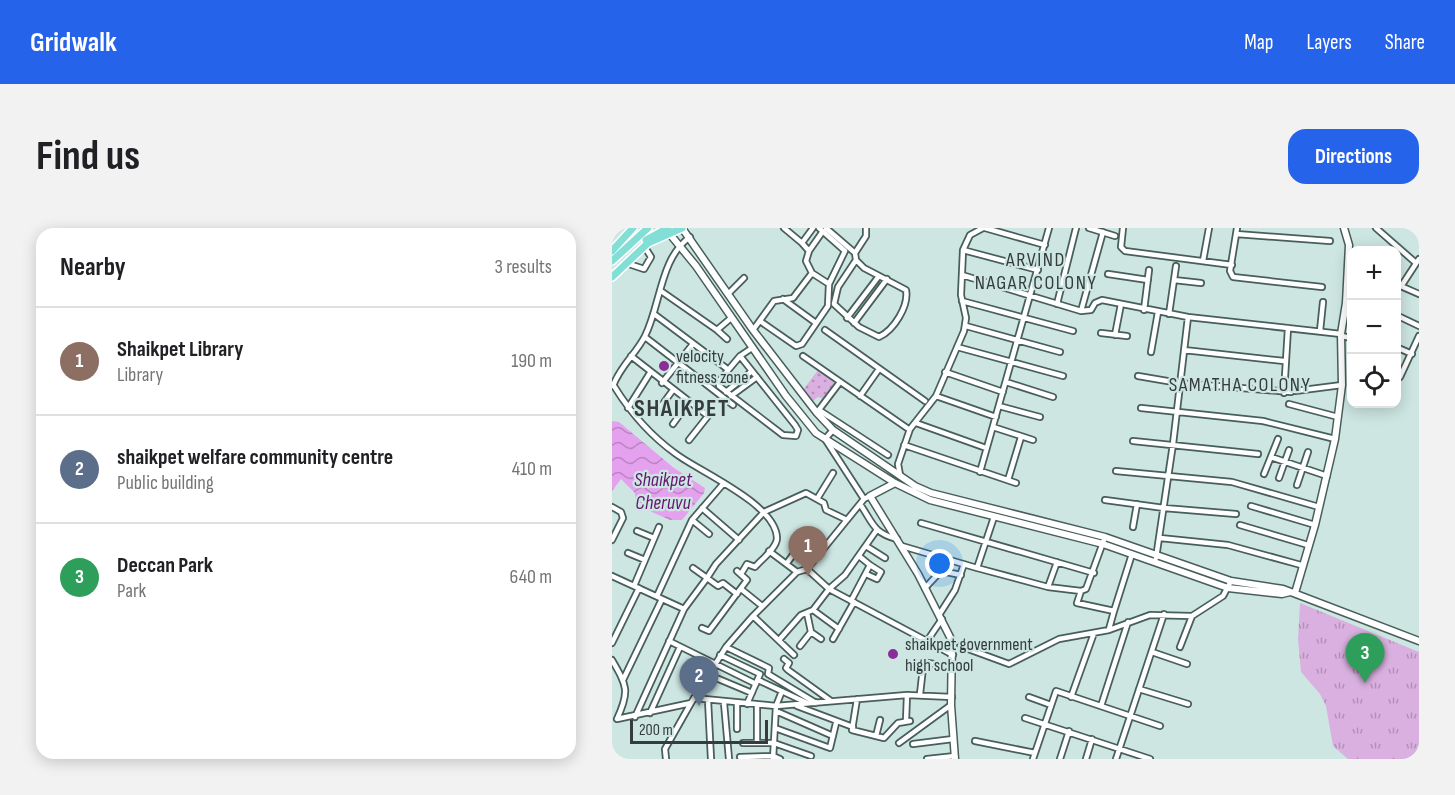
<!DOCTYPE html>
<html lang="en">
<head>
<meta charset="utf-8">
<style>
	body { margin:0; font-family:"Sofia Sans Condensed",sans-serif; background:#f2f2f2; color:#202124 }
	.controls { position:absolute; right:18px; top:18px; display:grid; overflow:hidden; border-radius:12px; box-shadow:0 3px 15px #0003 }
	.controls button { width:54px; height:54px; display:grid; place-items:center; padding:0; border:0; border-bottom:2px solid #e0e0e0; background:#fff; color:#202124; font:30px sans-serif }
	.scale { position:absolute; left:18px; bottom:15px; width:138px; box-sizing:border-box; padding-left:6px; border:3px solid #343d3c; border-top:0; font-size:16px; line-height:21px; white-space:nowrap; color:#343d3c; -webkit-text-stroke:4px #cde6e2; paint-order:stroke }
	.you { position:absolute; left:328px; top:336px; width:21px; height:21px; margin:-15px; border:4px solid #fff; border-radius:50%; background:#1a73e8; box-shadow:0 0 0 9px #1a73e833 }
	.badge { display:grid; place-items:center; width:39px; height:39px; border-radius:50%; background:#2563eb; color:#fff; font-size:20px; font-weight:700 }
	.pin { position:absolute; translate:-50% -50px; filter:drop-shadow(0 2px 3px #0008) }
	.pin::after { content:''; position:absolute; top:32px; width:21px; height:18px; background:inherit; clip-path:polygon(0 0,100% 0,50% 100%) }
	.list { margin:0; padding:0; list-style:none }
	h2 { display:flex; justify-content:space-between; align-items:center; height:78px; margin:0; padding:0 24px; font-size:26px }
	h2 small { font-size:20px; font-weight:400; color:#757577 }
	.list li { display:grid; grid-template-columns:39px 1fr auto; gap:18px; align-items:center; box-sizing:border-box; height:108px; padding:0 24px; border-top:2px solid #e0e0e0 }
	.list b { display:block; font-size:22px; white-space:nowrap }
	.list p { margin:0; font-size:20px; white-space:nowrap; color:#757577 }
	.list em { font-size:20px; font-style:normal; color:#757577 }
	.icon { flex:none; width:33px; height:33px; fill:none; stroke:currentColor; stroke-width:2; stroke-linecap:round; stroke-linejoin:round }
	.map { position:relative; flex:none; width:807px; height:531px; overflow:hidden; border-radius:18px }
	header { display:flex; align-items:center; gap:36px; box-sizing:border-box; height:84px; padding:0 30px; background:#2563eb; color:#fff }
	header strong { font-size:28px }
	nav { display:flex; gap:33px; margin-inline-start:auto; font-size:21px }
	.intro { display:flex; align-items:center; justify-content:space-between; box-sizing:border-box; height:144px; padding:0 36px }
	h1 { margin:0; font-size:42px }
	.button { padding:15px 27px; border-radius:18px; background:#2563eb; color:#fff; font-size:21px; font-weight:700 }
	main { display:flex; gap:36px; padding:0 36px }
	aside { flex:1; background:#fff; border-radius:18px; box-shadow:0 3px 15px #0003 }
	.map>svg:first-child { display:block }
	.grass { fill:url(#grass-dots) }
	.park { fill:url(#park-tufts) }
	.water { fill:url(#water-waves) }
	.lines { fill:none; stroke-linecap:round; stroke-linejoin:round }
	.street-casing { stroke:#485e5b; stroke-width:8 }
	.secondary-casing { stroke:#485e5b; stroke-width:9 }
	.primary-casing { stroke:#fff; stroke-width:10 }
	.street { stroke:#fff; stroke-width:4.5 }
	.secondary { stroke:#fff; stroke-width:6 }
	.primary { stroke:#83ded6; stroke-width:7 }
	.poi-dot { fill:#8a2d98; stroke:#cde6e2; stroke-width:2 }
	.labels { text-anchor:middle; stroke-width:4.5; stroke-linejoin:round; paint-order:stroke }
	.poi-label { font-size:18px; fill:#343d3c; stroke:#cde6e2; text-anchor:start }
	.neighbourhood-label { font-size:20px; letter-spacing:1.5px; fill:#343d3c; stroke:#cde6e2 }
	.water-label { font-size:20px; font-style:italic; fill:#651471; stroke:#cde6e2 }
	.district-label { font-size:24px; font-weight:bold; letter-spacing:1.5px; fill:#343d3c; stroke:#cde6e2 }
</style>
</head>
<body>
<header>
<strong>Gridwalk</strong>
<nav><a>Map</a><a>Layers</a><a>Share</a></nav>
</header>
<div class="intro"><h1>Find us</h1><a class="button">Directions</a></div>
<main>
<aside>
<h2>Nearby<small>3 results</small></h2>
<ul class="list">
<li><span class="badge" style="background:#8d6e63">1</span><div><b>Shaikpet Library</b><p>Library</p></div><em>190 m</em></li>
<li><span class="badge" style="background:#5c6f8a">2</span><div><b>shaikpet welfare community centre</b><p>Public building</p></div><em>410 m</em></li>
<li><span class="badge" style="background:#2e9e5b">3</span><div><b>Deccan Park</b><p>Park</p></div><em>640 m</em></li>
</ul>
</aside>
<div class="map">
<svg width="807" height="531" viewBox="0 0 807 531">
	<defs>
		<pattern id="grass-dots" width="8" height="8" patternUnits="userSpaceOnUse" patternTransform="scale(1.5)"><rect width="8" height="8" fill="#dab0e0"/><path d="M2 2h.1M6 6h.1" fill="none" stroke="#b290b7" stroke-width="1.8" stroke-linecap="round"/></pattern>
		<pattern id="park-tufts" width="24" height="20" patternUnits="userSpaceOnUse" patternTransform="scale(1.5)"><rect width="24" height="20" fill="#dab0e0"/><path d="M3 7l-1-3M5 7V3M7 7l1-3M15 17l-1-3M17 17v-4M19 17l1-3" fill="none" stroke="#b290b7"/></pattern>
		<pattern id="water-waves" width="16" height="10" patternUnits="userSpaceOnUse" patternTransform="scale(1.5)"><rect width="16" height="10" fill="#e4a1ee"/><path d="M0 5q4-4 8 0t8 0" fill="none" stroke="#ba84c2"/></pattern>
	</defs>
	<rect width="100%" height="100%" fill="#cde6e2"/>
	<path class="grass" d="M206,142L223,154L212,171L206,169L201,173L191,162Z"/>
	<path class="park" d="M688,375L807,424V531H736L721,518L714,478L708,466L689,444L686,411Z"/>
	<path class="water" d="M0,193L7,194L62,240L93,260L92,265L70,292H58L24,277L23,265L9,251L0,263Z"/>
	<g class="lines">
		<defs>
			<path id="street" d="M172,0L190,15L201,0
				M214,0L243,25L244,32L252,40L294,62C297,78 282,102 267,109L247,99L222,76L226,59L244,32
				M373,0L433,17
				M477,0L503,8
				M511,0L509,19L513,23L620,37
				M625,0L618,43L621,49L710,59
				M764,0L804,35
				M624,6L718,13
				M351,22L426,42
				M197,23L211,3
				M243,25L254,8V0
				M591,33L597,0
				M14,35L32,41L39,29L32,18
				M200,45L217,56
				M496,46L536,52
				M350,47L469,83L479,82L483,75L490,72L576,89L729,106
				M562,52L589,55
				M784,56L807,66
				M790,57L807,31
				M49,63L105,102L119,90
				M117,65L132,50
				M171,71L204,95
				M350,73L461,103
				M445,76L464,0
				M532,82L537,42
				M469,83L491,4
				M42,86L114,140
				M557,86L564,38
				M784,87L807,98
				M235,90L267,48
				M148,93L184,118L190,116L216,78L217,56L233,23L207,0
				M242,95L275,51
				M354,98L448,124
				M105,102L115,111
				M141,102L162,73L181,70L200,45L194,33L197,23L190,15
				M213,102L313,173
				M708,103L711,74
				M489,105L515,108
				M503,107L509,76
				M729,108L740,110
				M33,109L121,177
				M345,119L451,148
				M784,119L800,126
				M572,122L672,133
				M539,124L546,84
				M19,128L96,188L77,212
				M128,128L183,197L186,202L184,208L171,207L107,158V153Z
				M128,128L140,120
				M191,128L295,200
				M333,144L391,164
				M526,148L567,155L679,164
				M788,149L807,108
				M394,154L441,169
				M50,155L81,116
				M1,158C8,138 24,126 33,108C49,76 48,30 78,9
				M2,158C18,184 39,208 64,226C88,244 164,276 165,310C165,320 149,332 143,339L135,336L129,346
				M683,163L730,157
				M114,164L140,143
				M672,165L676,100
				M119,168L145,149
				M248,168L267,141
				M324,168L384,189
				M677,176L726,189
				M387,178L428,189
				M16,180L38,145
				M529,180L651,193L723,211
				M47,181L61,162
				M207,182L276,227
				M206,183L228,154
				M304,195L374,220
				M61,196L77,174
				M381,199L421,212
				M221,202L213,211L252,271
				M521,213L646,226
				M292,217L404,255
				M659,229L715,248
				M504,243L620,254L707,279
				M368,244L437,0
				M652,246L666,211
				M288,247L286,236L298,201L324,168L352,103L354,90L349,67L351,22L358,7L371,0
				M667,250L677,222
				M396,252L409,209
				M685,257L696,224
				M205,271L221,245
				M493,272L552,280L624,286
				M248,276C261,295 261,305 285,311
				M639,278L703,297
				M0,279L9,284L11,290L0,312
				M90,280L127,312
				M382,289L365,340L436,359
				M80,292L97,306
				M309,295L482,345
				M628,297L696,317
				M521,299L525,276
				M25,303L42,310
				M548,310L616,317L689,337
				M254,318L273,330
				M290,318L365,340
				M157,323L185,344
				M16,325L33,332
				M544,330L561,216L576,89
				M445,334L436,359L469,363L474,361L493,309
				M175,335L192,312L198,314
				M81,340L95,350L104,336L152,284L194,265L212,275L214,282L235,292
				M195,341L217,361L341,427
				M254,346L265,351L269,344L258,337
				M0,348L72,381L23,489
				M22,358L47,299
				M313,360L329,343L349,347
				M129,361L150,378
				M469,363L465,375L502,383L497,401
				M45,368L80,292L112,255
				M239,373L258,337L247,328
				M72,381L95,350L106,358L111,355L125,366
				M201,382L227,401
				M502,383L520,326
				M195,385L199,404L209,411
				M327,387L343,362L352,336
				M141,388L182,427
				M90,400L97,403L135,352L125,343
				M221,411L242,374
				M167,412L189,387L201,382L217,361L233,347L264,303
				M57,413L144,456
				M315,413L330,391
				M0,415L27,360
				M188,418L199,404
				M348,418L397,436L447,411L497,402L538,387L580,388L611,368L619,353
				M114,419L157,440L156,446L204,475
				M568,419L580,388
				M540,424L575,436
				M108,427L148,446L135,476
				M172,431L177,435L174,440L176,442L219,473
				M0,432C15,458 18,463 5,491L79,475L114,419L141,388L185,344L195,341L252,271L258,268
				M310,434L340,439
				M97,447L140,465
				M11,452L50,371
				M146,452L195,475
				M527,461L576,476
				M308,466L311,440
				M417,469L439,477
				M459,469L482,405
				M82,470L164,478L295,467L340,469
				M245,471L240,502L272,510L286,495L298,493
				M96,472L99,531
				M112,475L117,531
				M125,475V501
				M185,478L241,499
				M489,478L516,394
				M164,483L221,508
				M38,485L68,419
				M413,490L538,531
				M294,493L295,467
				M163,500L218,520L224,495
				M264,508L268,492
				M363,513L423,525
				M131,515H162L199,528
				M145,515V477
				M287,515L339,477
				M301,516L341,511
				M128,529L161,528L168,531
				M54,531L53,521L79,475
				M161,531L164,478L170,463
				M315,531L343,528
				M421,531L444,463L548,498
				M448,531L457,503
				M474,531L480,511
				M504,531L552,386"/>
			<path id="secondary" d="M70,0L141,102L205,185L221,202L303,258L319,265L493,309L619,353L671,361L807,413
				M57,5L84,38L174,168L204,205L283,255L318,272L491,316L616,360L670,366L678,364
				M283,255L258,268L306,346L340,413L339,477L343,531
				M683,365L703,297L723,211L730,157L729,106L734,75L737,17L732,0"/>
			<path id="primary" d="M34,12L56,0
				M0,23L21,0
				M0,33L36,0
				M0,49L36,15L70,0"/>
		</defs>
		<use href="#street" class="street-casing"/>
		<use href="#secondary" class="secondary-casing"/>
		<use href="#primary" class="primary-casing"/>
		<use href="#street" class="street"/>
		<use href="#secondary" class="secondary"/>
		<use href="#primary" class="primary"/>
	</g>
	<g class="poi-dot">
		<circle cx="52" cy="138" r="6"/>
		<circle cx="281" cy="426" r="6"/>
	</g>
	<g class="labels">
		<g class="poi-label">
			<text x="64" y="134">velocity<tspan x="64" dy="21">fitness zone</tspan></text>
			<text x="293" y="422">shaikpet government<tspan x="293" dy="21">high school</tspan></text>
		</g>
		<g class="neighbourhood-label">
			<text x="424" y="38">ARVIND<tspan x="424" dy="23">NAGAR COLONY</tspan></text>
			<text x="628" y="163">SAMATHA COLONY</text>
		</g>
		<g class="water-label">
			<text x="51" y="258">Shaikpet<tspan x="51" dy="23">Cheruvu</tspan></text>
		</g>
		<g class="district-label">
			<text x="70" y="188">SHAIKPET</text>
		</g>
	</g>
</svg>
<div class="controls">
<button>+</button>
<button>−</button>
<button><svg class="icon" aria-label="locate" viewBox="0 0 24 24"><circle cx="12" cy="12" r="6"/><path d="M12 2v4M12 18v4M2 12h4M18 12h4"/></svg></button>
</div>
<div class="scale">200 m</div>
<div class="you"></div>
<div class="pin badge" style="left:196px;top:348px;background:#8d6e63">1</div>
<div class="pin badge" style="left:87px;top:478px;background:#5c6f8a">2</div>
<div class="pin badge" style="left:753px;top:455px;background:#2e9e5b">3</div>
</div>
</main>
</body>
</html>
